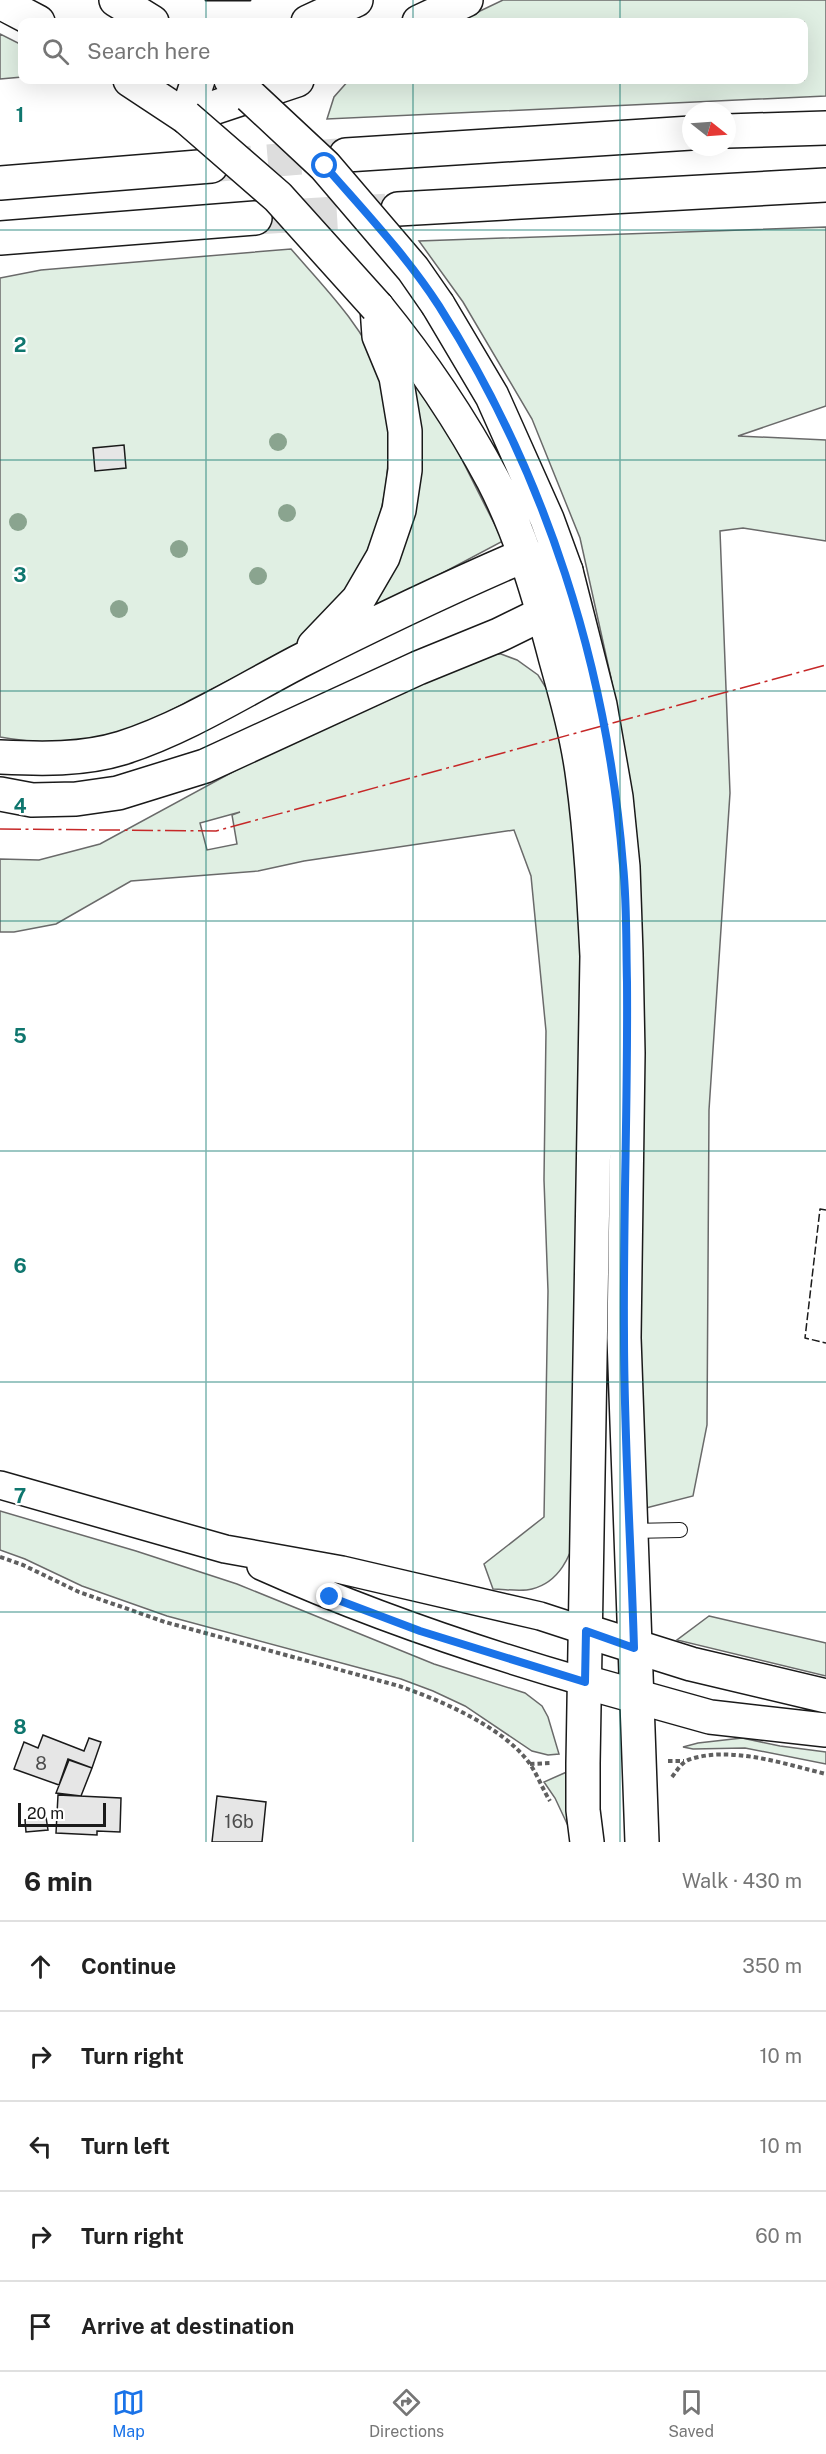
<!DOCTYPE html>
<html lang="en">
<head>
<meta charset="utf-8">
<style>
	body { margin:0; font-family:"Public Sans",sans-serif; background:#f6f6f6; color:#222 }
	.compass { position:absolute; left:682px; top:102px; width:54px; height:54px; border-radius:50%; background:#fff; box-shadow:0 6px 24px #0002; rotate:107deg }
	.scale { position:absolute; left:18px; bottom:15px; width:88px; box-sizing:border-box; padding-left:6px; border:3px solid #1a1a1a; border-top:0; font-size:16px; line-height:21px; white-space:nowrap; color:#1a1a1a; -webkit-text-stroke:4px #fff; paint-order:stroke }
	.stop { position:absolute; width:18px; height:18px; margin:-14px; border:4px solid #1a73e8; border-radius:50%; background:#fff }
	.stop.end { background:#1a73e8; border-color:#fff; box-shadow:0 2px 6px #0008 }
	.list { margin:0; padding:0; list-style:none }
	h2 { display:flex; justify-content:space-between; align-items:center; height:78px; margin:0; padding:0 24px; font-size:26px }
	h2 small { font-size:20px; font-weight:400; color:#767676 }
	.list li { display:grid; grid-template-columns:39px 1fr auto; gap:18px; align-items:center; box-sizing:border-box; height:90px; padding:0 24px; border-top:2px solid #e0e0e0 }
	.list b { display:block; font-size:22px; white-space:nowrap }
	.list em { font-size:20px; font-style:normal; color:#767676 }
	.icon { flex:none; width:33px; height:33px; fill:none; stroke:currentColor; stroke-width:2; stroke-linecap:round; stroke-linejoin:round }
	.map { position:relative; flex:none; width:826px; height:1842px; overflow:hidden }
	.search { position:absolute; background:#fff; box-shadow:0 6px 24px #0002; left:18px; right:18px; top:18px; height:66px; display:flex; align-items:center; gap:15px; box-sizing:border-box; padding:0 21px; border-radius:12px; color:#767676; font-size:22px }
	.sheet { height:528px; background:#fff }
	nav { display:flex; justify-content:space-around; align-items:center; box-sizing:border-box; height:84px; border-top:2px solid #e0e0e0; background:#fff; font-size:16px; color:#767676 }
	nav a { display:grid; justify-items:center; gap:3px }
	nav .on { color:#1a73e8 }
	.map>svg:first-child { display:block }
	.green { fill:#e0efe3; stroke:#6a6a6a; stroke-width:1.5; fill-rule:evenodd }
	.building { fill:#e6e6e6; stroke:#1a1a1a; stroke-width:1.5 }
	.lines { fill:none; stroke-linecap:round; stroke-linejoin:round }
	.highway-tunnel { stroke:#ddd; stroke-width:33; stroke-dasharray:33 16; stroke-linecap:butt }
	.lane-casing { stroke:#1a1a1a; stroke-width:16 }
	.street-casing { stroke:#1a1a1a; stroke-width:30 }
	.secondary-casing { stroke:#1a1a1a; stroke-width:36 }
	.primary-casing { stroke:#1a1a1a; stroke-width:36 }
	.highway-casing { stroke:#1a1a1a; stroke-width:36 }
	.path { stroke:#5f5f5f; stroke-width:4; stroke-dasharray:4.5 3; stroke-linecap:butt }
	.lane { stroke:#fff; stroke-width:14 }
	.street { stroke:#fff; stroke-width:27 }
	.secondary { stroke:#fff; stroke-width:33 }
	.primary { stroke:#fff; stroke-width:33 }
	.highway { stroke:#fff; stroke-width:33 }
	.primary-bridge-casing { stroke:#1a1a1a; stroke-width:36; stroke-linecap:butt }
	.primary-bridge { stroke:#fff; stroke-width:33 }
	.fence { stroke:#1a1a1a; stroke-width:1.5; stroke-dasharray:8 3; stroke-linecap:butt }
	.wall { stroke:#1a1a1a; stroke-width:3 }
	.power { stroke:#c62828; stroke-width:1.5; stroke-dasharray:21 4.5 3 4.5; stroke-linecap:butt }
	.tree { fill:#8aa48f }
	.route { stroke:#1a73e8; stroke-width:8 }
	.grid { fill:none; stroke:#0f766e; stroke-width:1.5; stroke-opacity:0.55 }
	.labels { text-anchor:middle; stroke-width:4.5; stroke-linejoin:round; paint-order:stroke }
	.number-label { font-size:18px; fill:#4d4d4d }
	.grid-label { font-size:20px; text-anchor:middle; font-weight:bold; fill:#0f766e; stroke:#fff; stroke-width:4.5; stroke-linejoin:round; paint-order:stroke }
</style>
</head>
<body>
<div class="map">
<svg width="826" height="1842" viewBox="0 0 826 1842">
	<rect width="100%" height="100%" fill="#fff"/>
	<path class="green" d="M503,0H826V96L327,119L334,97L349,80H804V22H457Z
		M0,34L22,45V77L0,79Z
		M826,227V406L738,436L826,440V541L743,528L720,531L730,793L709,1110L707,1425L693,1496L642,1509L635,827L611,678L580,538L532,419L463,302L419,241Z
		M291,249C325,288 362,325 382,374C389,392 388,425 388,446C390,518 358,591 303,639C296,646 285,650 276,655C252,669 228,681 204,693C180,705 155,720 130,729C88,744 43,745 0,737V278L41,270Z
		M409,375L449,434L503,541L367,613L389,580L399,559Z
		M481,654H501L517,660L538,675L548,691L570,776L583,923L578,1532C570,1556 560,1582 532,1589C521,1592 505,1589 493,1589L484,1564L544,1517L548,1291L544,1180L546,1031L531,876L514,830L304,861L258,871L131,881L56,924L14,932H0V859L39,860L100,844L264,755ZM240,812L232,815L237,844L207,850L200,823Z
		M0,1511L136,1551L237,1584L434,1664L525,1693L542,1706L548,1717L559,1754L548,1755L532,1751L465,1706L433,1691L401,1679L167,1616L82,1586L25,1559L0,1550Z
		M709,1616L826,1643V1676L677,1640Z
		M742,1738L780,1746L826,1752V1764L745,1748L693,1749L683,1747L698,1743Z
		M569,1771L570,1830L555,1798L544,1782Z"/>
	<path class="building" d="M124,445L126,468L95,471L93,448Z
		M43,1735L84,1751L89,1738L101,1742L92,1768L68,1759L59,1785L14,1769L24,1742L38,1748Z
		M69,1760L92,1768L81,1796L56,1793Z
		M58,1795L121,1798L120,1832L97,1831V1835L56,1833Z
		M217,1796L266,1802L262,1842H212Z
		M46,1817L48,1830L26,1832L25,1820Z"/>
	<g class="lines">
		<path class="highway-tunnel" d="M219,165L338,155
			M255,218L388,210"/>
		<defs>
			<path id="lane" d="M631,1531L680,1530"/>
			<path id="street" d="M0,1485L225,1549L342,1570L540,1616L586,1631
				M261,1566C366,1613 474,1650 585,1682"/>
			<path id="secondary" d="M586,1631L691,1664L826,1696
				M585,1682L710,1717L826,1730"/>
			<path id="primary" d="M116,0L152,22
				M0,2L38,22
				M130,80L186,117
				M231,80L250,96
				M438,305L492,396L547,519L566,571L600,705L616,797L623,867L626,954L628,1053L624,1338L642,1842
				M377,307C421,361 460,418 493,480C522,536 540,599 556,660C567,699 578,739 583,779C591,838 594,897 597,956L583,1763V1810L587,1842"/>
			<path id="highway" d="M308,22L356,0
				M419,22L466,0
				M186,117L297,80
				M186,117L198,80
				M727,131L826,128
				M346,155L691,133
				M0,183L211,166
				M398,209L826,185
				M0,238L255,218
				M314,646L358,600L383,557L399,510L405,470V431L396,377L379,336L377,307
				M0,757C41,759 83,760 122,748C184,728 241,692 298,662C373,624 448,588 525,555L566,571L544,613L499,635L418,668L205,766L118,793L76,799L32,800L0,794"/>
		</defs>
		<use href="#lane" class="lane-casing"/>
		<use href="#street" class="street-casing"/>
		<use href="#secondary" class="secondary-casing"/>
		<use href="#primary" class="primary-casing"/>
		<use href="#highway" class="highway-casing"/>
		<path class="path" d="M0,1557L23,1565L79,1592L165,1622L399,1686C440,1700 504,1727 530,1764C538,1776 543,1790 550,1801
			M668,1761H684
			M530,1764L552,1763
			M672,1777C676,1772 681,1763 688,1760C729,1745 785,1764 826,1774"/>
		<use href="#lane" class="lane"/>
		<use href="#street" class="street"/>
		<use href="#secondary" class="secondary"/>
		<use href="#primary" class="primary"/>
		<use href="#highway" class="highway"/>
		<defs>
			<path id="primary-bridge" d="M250,96L325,166L413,269L438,305
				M186,117L278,197L377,307"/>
		</defs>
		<use href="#primary-bridge" class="primary-bridge-casing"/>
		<use href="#primary-bridge" class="primary-bridge"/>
		<path class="fence" d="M826,1210L820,1209L805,1338L826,1343"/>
		<path class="wall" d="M206,0H250"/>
		<path class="power" d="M0,829L216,831L826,665"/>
	</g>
	<g class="tree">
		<circle cx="278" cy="442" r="9"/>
		<circle cx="287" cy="513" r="9"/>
		<circle cx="18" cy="522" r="9"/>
		<circle cx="179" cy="549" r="9"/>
		<circle cx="258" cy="576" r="9"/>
		<circle cx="119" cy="609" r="9"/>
	</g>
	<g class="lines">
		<path class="route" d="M325,166C364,211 406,255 439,306C546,474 607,666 623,865C627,904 626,943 627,982C628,1100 623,1217 624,1335C624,1439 631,1543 634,1648L586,1631L585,1682L420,1631L330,1597"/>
	</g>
	<path class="grid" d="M206,0V22M413,0V22M620,0V22M206,80V1842M413,80V1842M620,80V1842M0,230H826M0,460H826M0,691H826M0,921H826M0,1151H826M0,1382H826M0,1612H826"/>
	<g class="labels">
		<g class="number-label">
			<text x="41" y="1770">8</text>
			<text x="239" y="1828">16b</text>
		</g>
	</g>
	<g class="grid-label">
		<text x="20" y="122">1</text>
		<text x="20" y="352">2</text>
		<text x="20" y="582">3</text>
		<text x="20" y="813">4</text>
		<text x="20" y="1043">5</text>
		<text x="20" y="1273">6</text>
		<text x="20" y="1503">7</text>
		<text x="20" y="1734">8</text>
	</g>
</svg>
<svg class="compass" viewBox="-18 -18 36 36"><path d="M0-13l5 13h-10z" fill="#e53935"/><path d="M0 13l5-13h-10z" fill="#767676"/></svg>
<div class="scale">20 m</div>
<div class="stop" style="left:325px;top:166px"></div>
<div class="stop end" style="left:330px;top:1597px"></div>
<div class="search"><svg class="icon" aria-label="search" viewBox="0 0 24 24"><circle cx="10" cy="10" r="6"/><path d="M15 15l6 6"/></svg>Search here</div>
</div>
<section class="sheet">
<h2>6 min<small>Walk · 430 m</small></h2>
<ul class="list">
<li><svg class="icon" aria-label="ahead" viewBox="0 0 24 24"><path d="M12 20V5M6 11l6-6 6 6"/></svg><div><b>Continue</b></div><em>350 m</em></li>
<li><svg class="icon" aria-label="right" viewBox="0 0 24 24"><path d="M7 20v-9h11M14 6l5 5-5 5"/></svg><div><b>Turn right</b></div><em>10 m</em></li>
<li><svg class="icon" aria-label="left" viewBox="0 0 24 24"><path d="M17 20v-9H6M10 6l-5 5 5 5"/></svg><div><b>Turn left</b></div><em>10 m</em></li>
<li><svg class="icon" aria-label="right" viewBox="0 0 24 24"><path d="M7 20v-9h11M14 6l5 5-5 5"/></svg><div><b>Turn right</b></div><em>60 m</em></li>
<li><svg class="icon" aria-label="arrive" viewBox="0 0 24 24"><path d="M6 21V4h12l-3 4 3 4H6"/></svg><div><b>Arrive at destination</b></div></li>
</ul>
</section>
<nav>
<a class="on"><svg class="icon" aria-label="map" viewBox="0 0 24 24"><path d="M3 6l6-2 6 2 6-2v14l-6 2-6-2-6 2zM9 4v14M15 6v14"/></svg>Map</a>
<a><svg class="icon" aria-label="directions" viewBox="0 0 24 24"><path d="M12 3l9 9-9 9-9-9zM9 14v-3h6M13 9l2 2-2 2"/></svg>Directions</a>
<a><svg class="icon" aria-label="saved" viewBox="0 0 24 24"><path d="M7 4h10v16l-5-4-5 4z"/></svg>Saved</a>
</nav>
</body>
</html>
